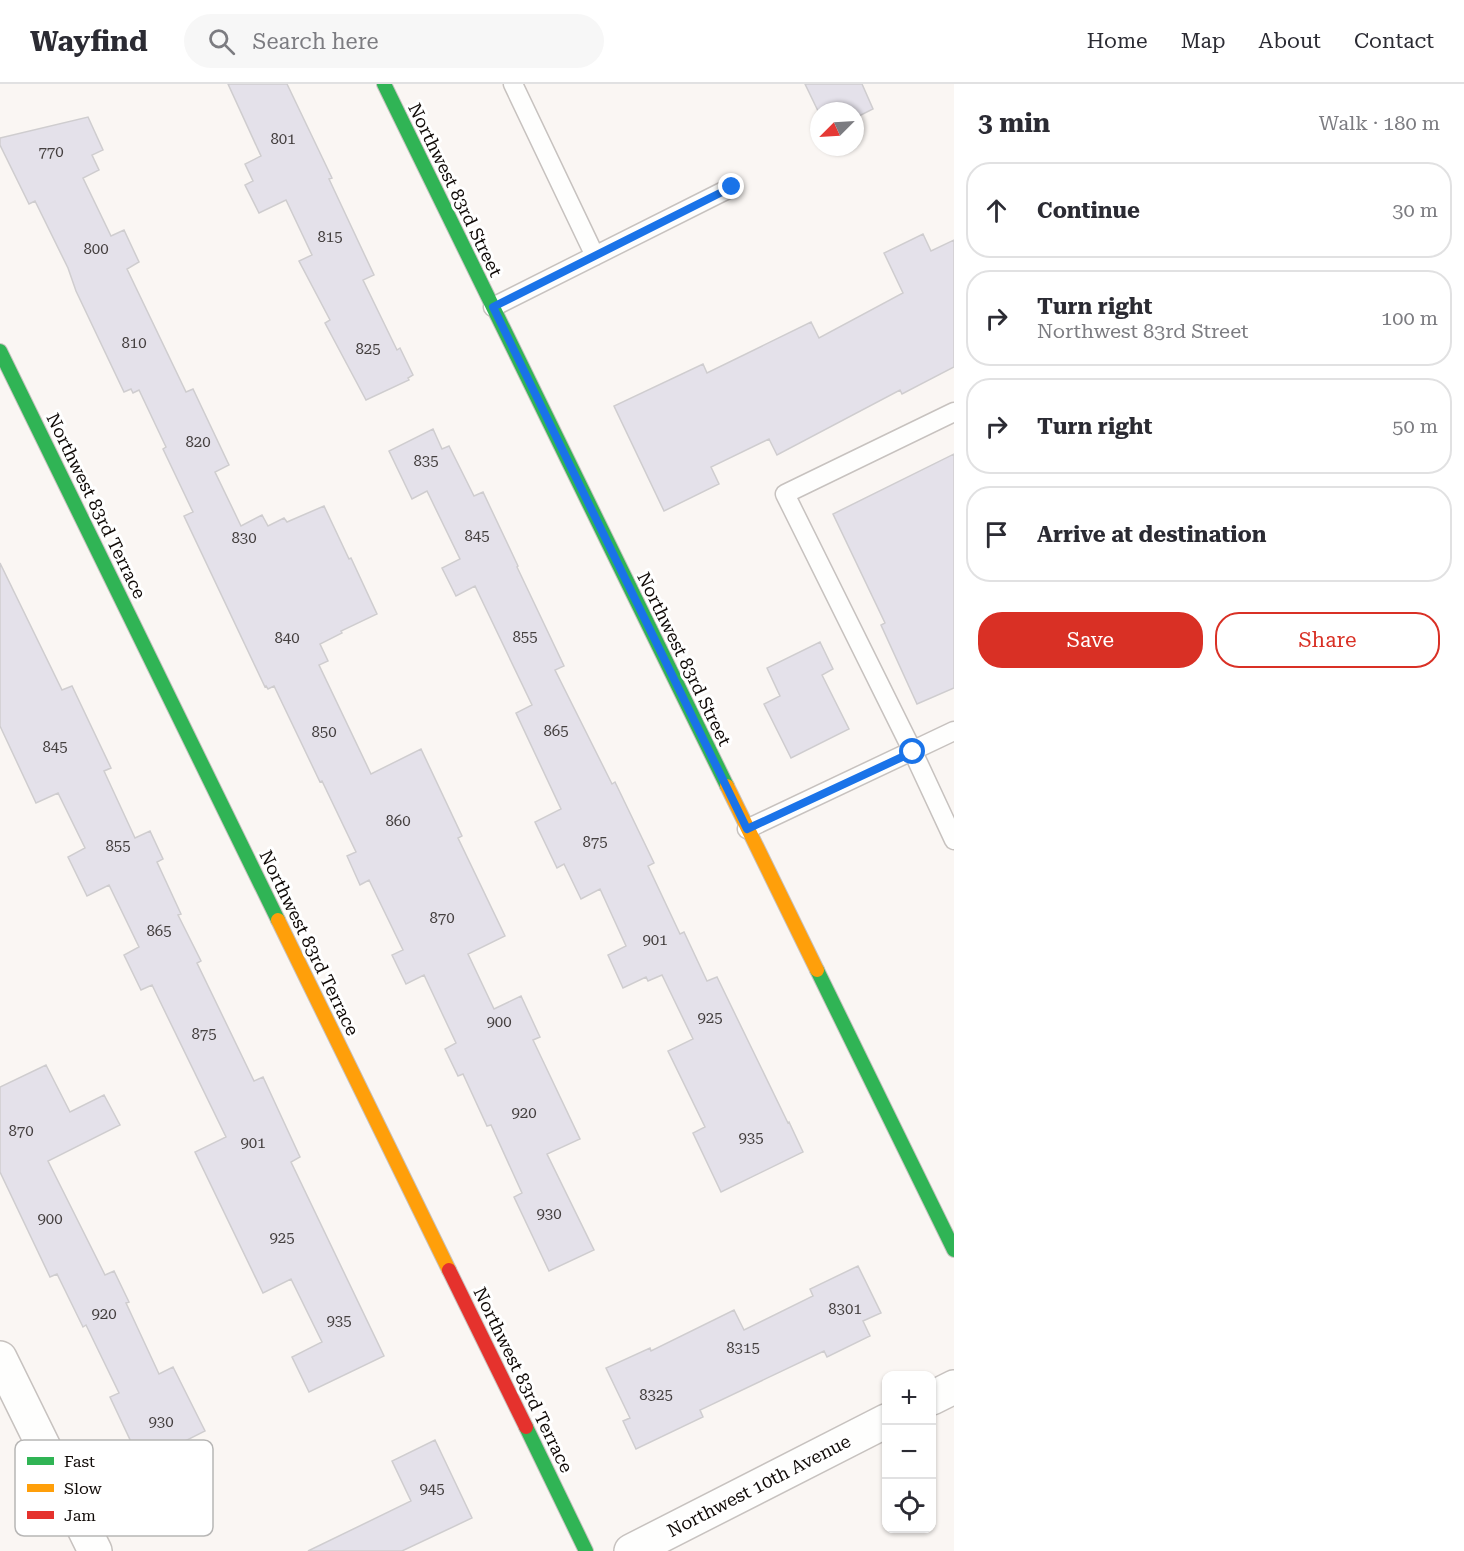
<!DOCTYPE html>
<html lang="en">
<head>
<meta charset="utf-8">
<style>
	body { margin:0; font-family:"Roboto Serif",serif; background:#f7f7f7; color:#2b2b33 }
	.controls { position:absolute; right:18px; bottom:18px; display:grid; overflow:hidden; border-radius:12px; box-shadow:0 2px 4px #0004 }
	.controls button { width:54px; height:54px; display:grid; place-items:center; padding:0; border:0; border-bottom:2px solid #e1e1e2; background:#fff; color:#2b2b33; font:30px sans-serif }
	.compass { position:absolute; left:810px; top:18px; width:54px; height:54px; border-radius:50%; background:#fff; box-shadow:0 2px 4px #0004; rotate:246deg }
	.stop { position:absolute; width:18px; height:18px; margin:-14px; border:4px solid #1a73e8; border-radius:50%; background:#fff }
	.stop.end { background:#1a73e8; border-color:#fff; box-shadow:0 2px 6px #0008 }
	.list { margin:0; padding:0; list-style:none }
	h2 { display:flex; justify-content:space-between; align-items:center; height:78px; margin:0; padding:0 24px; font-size:26px }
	h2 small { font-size:20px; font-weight:400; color:#7c7c81 }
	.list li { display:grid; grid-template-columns:39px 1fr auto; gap:18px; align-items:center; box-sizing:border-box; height:96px; margin:0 12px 12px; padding:0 12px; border:2px solid #e1e1e2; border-radius:24px }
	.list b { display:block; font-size:22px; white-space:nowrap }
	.list p { margin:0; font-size:20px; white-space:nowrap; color:#7c7c81 }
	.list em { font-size:20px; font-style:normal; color:#7c7c81 }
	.actions { display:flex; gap:12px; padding:18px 24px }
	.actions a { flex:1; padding:14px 0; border:2px solid #d93025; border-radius:24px; text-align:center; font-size:21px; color:#d93025 }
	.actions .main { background:#d93025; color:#fff }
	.icon { flex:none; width:33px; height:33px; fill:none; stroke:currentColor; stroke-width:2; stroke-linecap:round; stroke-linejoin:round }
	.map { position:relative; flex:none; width:954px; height:1467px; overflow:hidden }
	header { display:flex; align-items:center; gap:36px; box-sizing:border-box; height:84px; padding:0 30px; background:#fff; border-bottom:2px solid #e1e1e2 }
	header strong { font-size:28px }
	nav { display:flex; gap:33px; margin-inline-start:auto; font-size:21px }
	.search { width:420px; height:54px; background:#f7f7f7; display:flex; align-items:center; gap:15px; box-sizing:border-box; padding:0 21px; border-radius:33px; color:#7c7c81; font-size:22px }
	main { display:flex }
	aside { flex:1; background:#fff }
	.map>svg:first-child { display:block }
	.building { fill:#e4e1ea; stroke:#cfcdcf; stroke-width:1.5 }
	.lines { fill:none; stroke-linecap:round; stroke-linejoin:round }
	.lane-casing { stroke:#c7c2bf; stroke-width:21 }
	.street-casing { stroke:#c7c2bf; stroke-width:36 }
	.fast-casing { stroke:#c7c2bf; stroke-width:16 }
	.slow-casing { stroke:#c7c2bf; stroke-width:16 }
	.jam-casing { stroke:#c7c2bf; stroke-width:16 }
	.lane { stroke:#fefefd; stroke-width:18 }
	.street { stroke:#fefefd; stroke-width:33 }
	.fast { stroke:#30b455; stroke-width:14 }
	.slow { stroke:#ff9f0a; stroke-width:14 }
	.jam { stroke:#e5322d; stroke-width:14 }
	.route { stroke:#1a73e8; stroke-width:8 }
	.labels { text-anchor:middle; stroke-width:6; stroke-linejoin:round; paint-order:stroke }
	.number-label { font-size:15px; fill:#454040 }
	.street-label { font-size:18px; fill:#100a07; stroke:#fff }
	.key { fill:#fff; stroke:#b7b6b5; stroke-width:1.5 }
	.key-label { font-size:16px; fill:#100a07 }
</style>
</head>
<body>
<header>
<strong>Wayfind</strong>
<div class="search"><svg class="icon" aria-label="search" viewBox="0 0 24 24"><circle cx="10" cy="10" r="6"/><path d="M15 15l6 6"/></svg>Search here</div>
<nav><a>Home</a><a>Map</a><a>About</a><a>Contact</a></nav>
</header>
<main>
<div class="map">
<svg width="954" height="1467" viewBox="0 0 954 1467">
	<rect width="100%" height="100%" fill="#faf6f3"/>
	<path class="building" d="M228,0H287L332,94L329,95L374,191L363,196L397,266L400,264L413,291L408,294L409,296L366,316L325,239L330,236L299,177L312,171L286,116L259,129L245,101L253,97L245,80L261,72Z
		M805,0H862L873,25L855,34V27H819V29Z
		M88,33L103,66L92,71L99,86L83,94L111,152L124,146L139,178L127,185L186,308L193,305L229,381L215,388L241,442L262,431L268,442L284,434L287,438L324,422L349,475L351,474L377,530L341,547L342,549L320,560L328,577L319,581L371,690L421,665L462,752L458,754L505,852L468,870L494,925L521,912L540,953L533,956L580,1055L547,1070L594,1166L549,1187L514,1113L522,1109L491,1041L487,1042L463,990L458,992L445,965L456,959L424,891L406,900L392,871L403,866L369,796L360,801L347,772L356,768L322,697L320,698L274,602L268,605L266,602L265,603L184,432L193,428L163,365L166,363L139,306L133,309L131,305L124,308L76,207L68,184L35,117L29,120L0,61V54Z
		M923,150L931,167L954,156V283L902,310L900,306L777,371L769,355L711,383L719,400L664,427L614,322L703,280L707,289L811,238L819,254L903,209L884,169Z
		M433,345L442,365L449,362L474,412L483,408L518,482L517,483L564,582L555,586L612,700L615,698L654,779L648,782L680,850L684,848L707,897L717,893L788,1039L789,1038L803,1068L721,1108L693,1049L705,1043L668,967L693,955L662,891L648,897L646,893L623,904L608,871L626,862L600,805L581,815L564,780L557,784L535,738L561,725L516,629L532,621L475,502L456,512L442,484L460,475L427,407L412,415L389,367Z
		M954,370V604L917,620L881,541L885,539L833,430Z
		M0,479L62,606L72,602L111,684L104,687L135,754L150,747L163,775L157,778L181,830L178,831L201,877L197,879L254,997L263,993L300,1073L291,1078L384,1272L309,1308L292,1273L322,1258L291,1195L263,1209L195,1068L226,1053L152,901L141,906L124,871L139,863L109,801L87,812L68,773L85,764L58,709L36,719L0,642Z
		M820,558L833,585L822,591L849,645L791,674L764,620L780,612L767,584Z
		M46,981L70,1028L104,1011L120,1041L48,1077L105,1191L114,1187L129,1218L126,1219L159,1290L173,1283L205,1347L177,1361L181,1370L89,1413L77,1388L132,1360L110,1313L119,1309L86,1241L83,1243L57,1190L50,1193L0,1088V1003Z
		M858,1182L881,1229L863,1237L870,1252L827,1273L824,1267L700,1326L703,1333L636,1365L623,1337L630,1334L606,1284L650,1264L651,1267L734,1226L744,1246L813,1212L810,1205Z
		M435,1356L472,1434L402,1467H308L411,1417L392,1377Z"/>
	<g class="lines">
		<defs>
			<path id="lane" d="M513,0L595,172
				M493,223L732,103
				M954,328L785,410L913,668L954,756
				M747,745L954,647"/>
			<path id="street" d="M0,1274L95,1467
				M932,1314L954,1303
				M631,1467L886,1337"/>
			<path id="fast" d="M384,0L727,702
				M0,267L278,836
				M817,886L954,1166
				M526,1343L586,1467"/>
			<path id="slow" d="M727,702L817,886
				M278,836L449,1186"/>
			<path id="jam" d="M449,1186L526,1343"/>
		</defs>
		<use href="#lane" class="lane-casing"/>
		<use href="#street" class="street-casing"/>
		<use href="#fast" class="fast-casing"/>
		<use href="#slow" class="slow-casing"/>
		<use href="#jam" class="jam-casing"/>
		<use href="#lane" class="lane"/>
		<use href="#street" class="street"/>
		<use href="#fast" class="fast"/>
		<use href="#slow" class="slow"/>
		<use href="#jam" class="jam"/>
	</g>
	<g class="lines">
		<path class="route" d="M732,103L493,223L747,745L913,668"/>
	</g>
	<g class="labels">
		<g class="number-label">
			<text x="283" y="60">801</text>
			<text x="51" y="73">770</text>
			<text x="330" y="158">815</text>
			<text x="96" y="170">800</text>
			<text x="134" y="264">810</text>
			<text x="368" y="270">825</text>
			<text x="198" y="363">820</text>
			<text x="426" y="382">835</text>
			<text x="477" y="457">845</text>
			<text x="244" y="459">830</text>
			<text x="525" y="558">855</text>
			<text x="287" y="559">840</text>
			<text x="556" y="652">865</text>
			<text x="324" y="653">850</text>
			<text x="55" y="668">845</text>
			<text x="398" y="742">860</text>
			<text x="595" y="763">875</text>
			<text x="118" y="767">855</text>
			<text x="442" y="839">870</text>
			<text x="159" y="852">865</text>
			<text x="655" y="861">901</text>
			<text x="710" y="939">925</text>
			<text x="499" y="943">900</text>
			<text x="204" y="955">875</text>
			<text x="524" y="1034">920</text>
			<text x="21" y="1052">870</text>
			<text x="751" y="1059">935</text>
			<text x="253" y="1064">901</text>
			<text x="549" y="1135">930</text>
			<text x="50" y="1140">900</text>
			<text x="282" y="1159">925</text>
			<text x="845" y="1230">8301</text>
			<text x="104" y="1235">920</text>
			<text x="339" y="1242">935</text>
			<text x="743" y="1269">8315</text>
			<text x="656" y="1316">8325</text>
			<text x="161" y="1343">930</text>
			<text x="432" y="1410">945</text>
		</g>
		<g class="street-label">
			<text transform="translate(455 106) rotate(64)" y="6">Northwest 83rd Street</text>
			<text transform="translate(96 422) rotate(64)" y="6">Northwest 83rd Terrace</text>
			<text transform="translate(684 575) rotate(64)" y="6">Northwest 83rd Street</text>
			<text transform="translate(309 859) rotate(64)" y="6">Northwest 83rd Terrace</text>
			<text transform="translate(523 1296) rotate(64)" y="6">Northwest 83rd Terrace</text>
			<text transform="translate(759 1402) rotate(-27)" y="6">Northwest 10th Avenue</text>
		</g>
	</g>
	<rect x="15" y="1356" width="198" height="96" rx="9" class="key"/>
	<rect x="27" y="1373" width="27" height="8" fill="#30b455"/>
	<rect x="27" y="1400" width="27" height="8" fill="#ff9f0a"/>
	<rect x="27" y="1427" width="27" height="8" fill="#e5322d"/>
	<g class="key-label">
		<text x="64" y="1383">Fast</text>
		<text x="64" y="1410">Slow</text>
		<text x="64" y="1437">Jam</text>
	</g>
</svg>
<div class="controls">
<button>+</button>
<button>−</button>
<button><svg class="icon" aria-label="locate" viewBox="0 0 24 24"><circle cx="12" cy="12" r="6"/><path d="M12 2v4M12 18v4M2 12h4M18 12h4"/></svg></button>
</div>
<svg class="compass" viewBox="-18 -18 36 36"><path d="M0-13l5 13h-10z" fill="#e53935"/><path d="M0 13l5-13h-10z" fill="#7c7c81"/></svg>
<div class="stop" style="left:913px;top:668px"></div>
<div class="stop end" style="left:732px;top:103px"></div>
</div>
<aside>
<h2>3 min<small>Walk · 180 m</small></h2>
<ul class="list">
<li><svg class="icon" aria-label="ahead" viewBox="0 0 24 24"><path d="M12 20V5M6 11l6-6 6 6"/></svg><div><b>Continue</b></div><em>30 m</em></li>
<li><svg class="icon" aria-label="right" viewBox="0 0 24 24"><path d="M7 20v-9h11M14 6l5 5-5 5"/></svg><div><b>Turn right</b><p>Northwest 83rd Street</p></div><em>100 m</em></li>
<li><svg class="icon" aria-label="right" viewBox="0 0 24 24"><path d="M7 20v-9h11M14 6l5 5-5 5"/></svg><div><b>Turn right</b></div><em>50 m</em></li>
<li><svg class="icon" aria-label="arrive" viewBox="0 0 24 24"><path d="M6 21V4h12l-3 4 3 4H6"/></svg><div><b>Arrive at destination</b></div></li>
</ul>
<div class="actions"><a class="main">Save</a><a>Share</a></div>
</aside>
</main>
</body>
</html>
